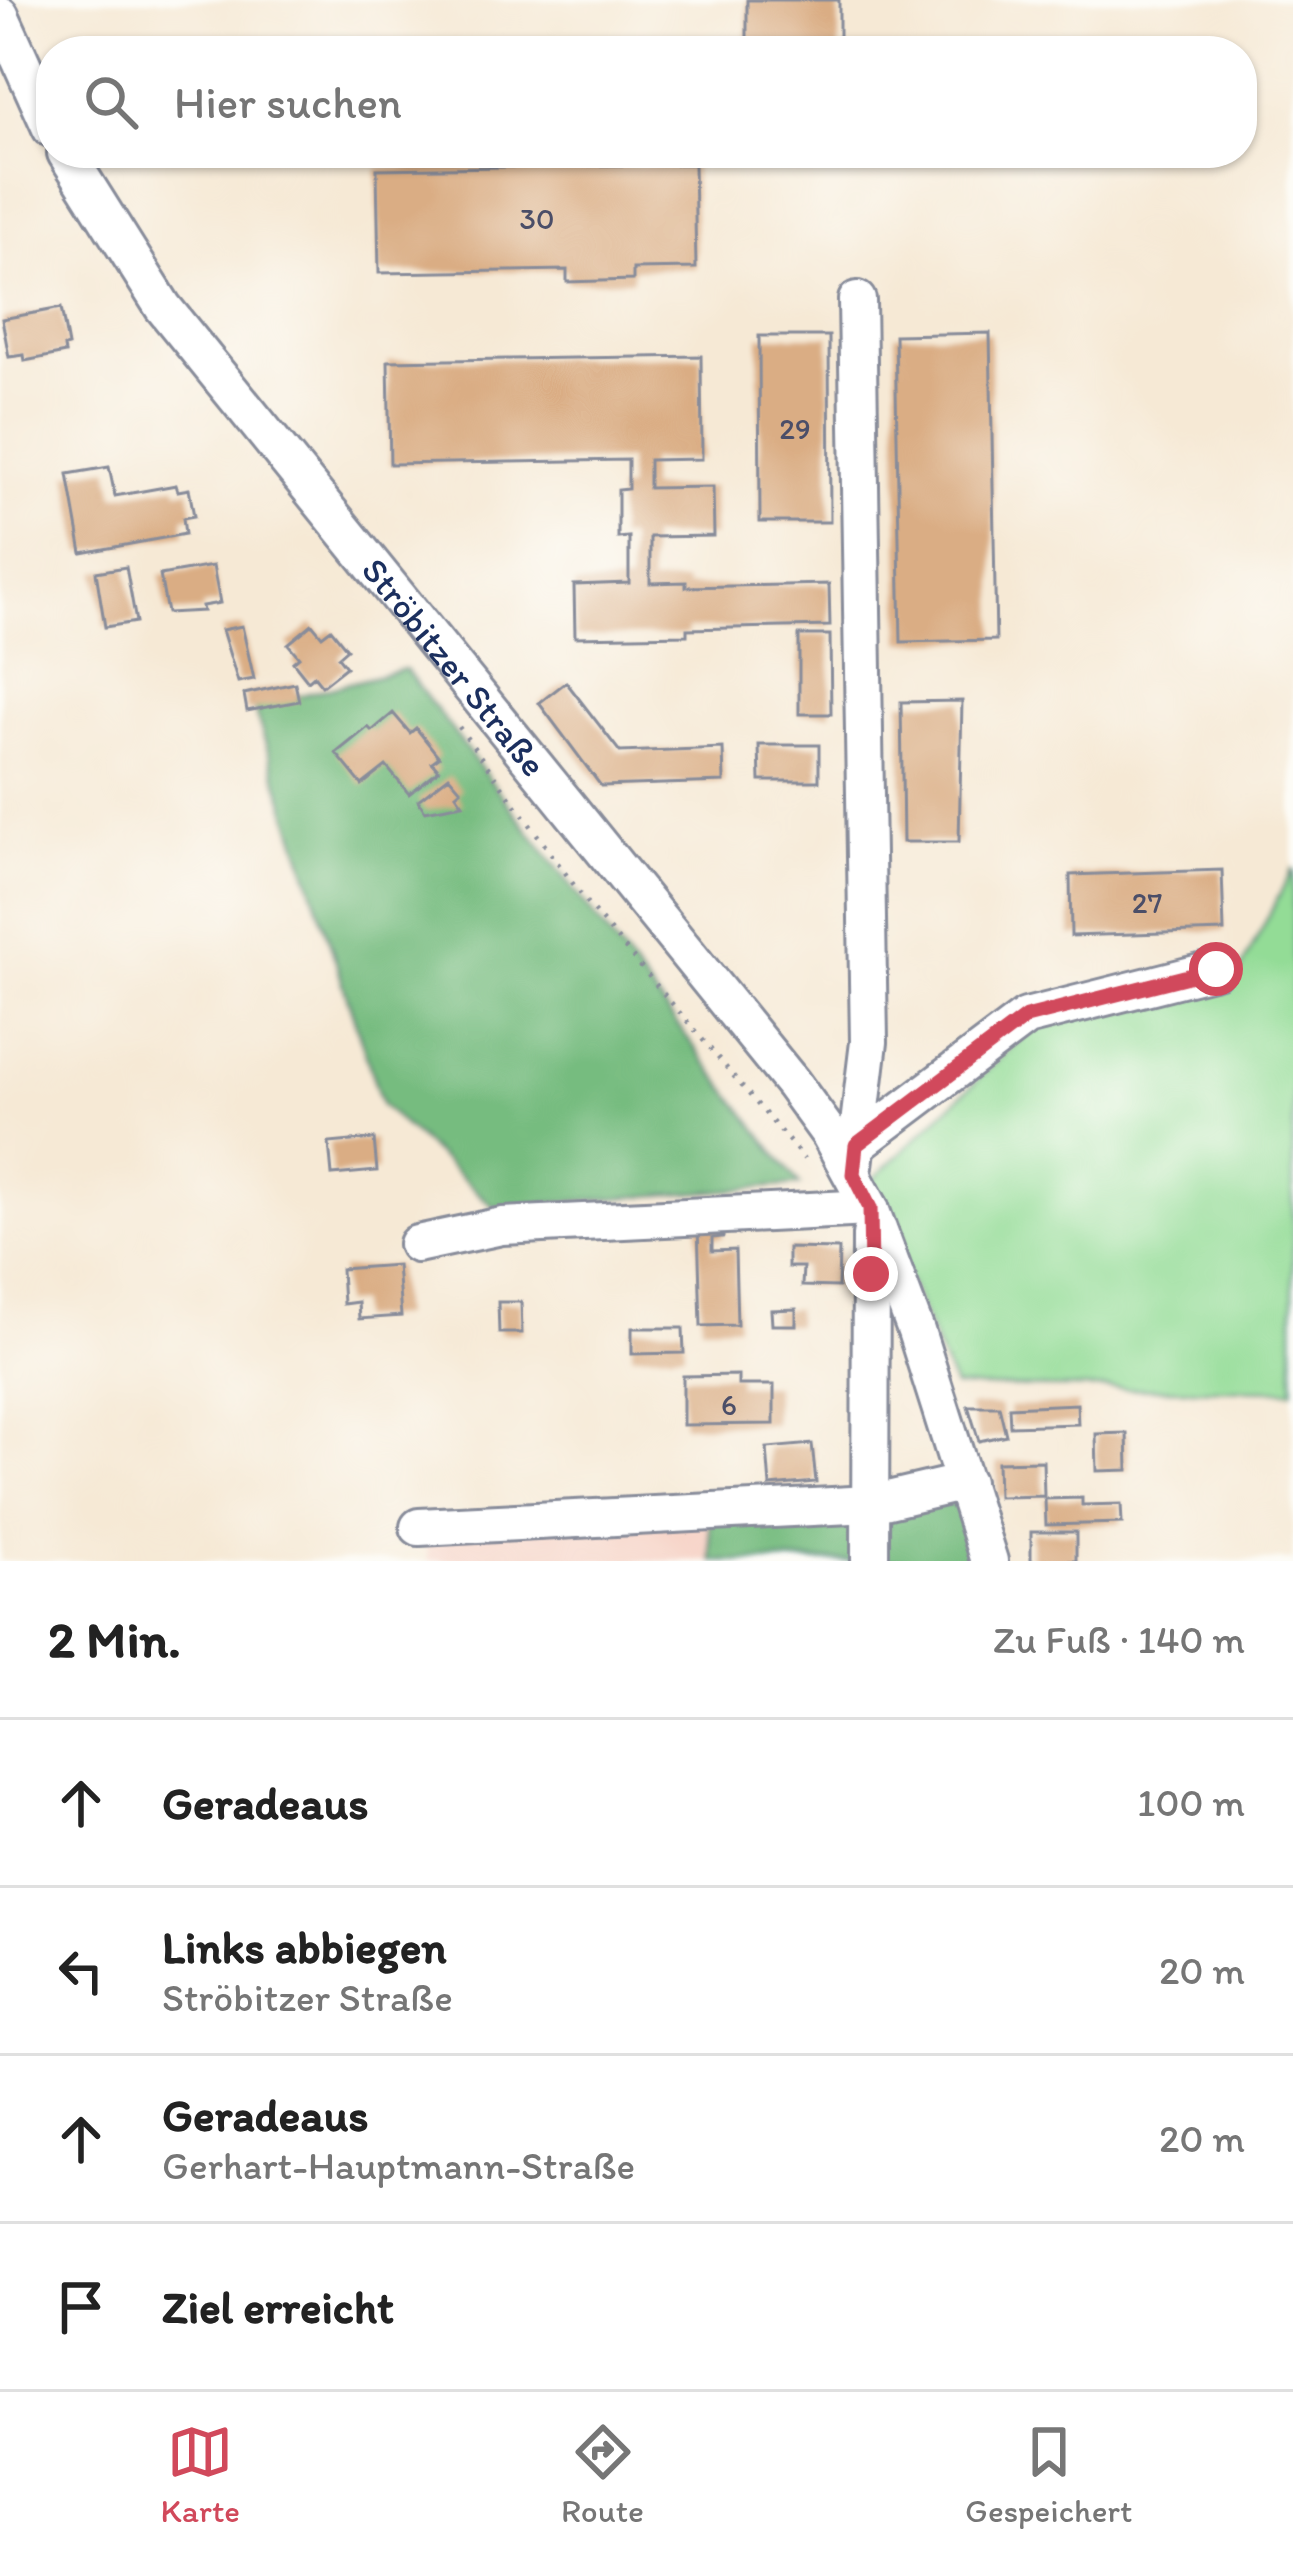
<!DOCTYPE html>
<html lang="de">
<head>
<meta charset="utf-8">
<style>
	body { margin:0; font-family:Itim,sans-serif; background:#f6f6f6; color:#222 }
	.stop { position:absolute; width:36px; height:36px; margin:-27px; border:9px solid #d1495b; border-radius:50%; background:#fff }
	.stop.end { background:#d1495b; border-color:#fff; box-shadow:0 3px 12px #0008 }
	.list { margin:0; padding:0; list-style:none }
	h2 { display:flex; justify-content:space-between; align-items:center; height:156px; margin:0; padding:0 48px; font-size:51px }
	h2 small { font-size:39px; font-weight:400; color:#767676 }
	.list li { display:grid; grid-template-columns:78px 1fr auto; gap:36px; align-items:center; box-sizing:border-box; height:168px; padding:0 48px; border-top:3px solid #e0e0e0 }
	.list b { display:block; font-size:45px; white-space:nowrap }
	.list p { margin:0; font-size:39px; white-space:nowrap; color:#767676 }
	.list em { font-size:39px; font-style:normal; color:#767676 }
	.icon { flex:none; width:66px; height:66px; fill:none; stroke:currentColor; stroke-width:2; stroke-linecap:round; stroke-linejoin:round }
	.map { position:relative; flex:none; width:1293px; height:1561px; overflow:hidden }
	.search { position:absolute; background:#fff; box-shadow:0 3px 9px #0004; left:36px; right:36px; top:36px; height:132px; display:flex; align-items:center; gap:30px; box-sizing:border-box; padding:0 42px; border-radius:48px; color:#767676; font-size:45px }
	.sheet { height:828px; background:#fff }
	nav { display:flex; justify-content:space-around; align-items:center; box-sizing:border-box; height:168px; border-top:3px solid #e0e0e0; background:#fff; font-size:33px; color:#767676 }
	nav a { display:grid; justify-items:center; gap:6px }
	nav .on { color:#d1495b }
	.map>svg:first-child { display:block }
	.built { fill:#f6d1c5 }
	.green { fill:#93dc96; stroke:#57867a; stroke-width:3 }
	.forest { fill:#76bc7f; stroke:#48766e; stroke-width:3 }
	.building { fill:#daad84 }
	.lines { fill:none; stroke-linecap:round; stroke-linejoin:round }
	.minor-casing { stroke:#888c9a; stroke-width:42 }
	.path { stroke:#888c9a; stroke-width:4.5; stroke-dasharray:3 9; stroke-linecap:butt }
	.minor { stroke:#fff; stroke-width:36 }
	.route { stroke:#d1495b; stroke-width:15 }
	.labels { text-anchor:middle; stroke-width:9; stroke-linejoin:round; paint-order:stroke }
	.number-label { font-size:30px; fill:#4b4e68 }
	.street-label { font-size:36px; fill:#1b2f5e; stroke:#fdfcf7 }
</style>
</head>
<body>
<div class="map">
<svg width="1293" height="1561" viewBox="0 0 1293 1561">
	<rect width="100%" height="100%" fill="#fdfcf7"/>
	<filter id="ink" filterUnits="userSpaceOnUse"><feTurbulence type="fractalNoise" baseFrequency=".00833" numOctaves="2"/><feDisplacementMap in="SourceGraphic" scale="24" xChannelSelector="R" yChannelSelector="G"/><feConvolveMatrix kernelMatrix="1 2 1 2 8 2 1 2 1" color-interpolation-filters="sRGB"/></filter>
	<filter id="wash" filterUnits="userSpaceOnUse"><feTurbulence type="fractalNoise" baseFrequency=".004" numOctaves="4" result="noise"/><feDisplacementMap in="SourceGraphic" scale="48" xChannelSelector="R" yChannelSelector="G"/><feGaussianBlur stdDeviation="2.7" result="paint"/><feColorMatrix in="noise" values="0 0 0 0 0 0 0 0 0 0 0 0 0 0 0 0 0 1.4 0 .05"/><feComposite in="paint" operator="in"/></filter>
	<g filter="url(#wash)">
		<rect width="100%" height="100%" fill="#f6e9d5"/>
		<path class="built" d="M709,1522L712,1561H428L427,1535Z"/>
		<path class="green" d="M1293,869V1390L954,1387L868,1184L1030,1030L1239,973Z"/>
		<path class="forest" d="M405,669L800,1185L494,1207L382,1105L254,707Z
			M959,1502L976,1561H712L709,1522Z"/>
		<g id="blocks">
			<path class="building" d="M747,0H839V51H747Z
				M745,153H837V159L745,158Z
				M694,164L696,268L633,269V280L567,282V270L379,273L377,169Z
				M61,308L68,346L64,347L65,353L25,361L24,355L9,357L2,319Z
				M990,333L996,640L901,642L895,335Z
				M759,336H829L830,522H760Z
				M701,356L702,459L649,460V488L713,487L714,536L650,537V583L686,582V587L829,584L830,626L687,629V635L575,637L574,585L629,583V537L618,538V490L628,489V460L390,464L388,361Z
				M109,467L115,496L176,485L178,491L189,489L194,516L183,518L185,534L82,553L68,474Z
				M213,566L220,603L202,606L203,611L167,613L160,575Z
				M126,567L136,622L105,627L96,572Z
				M312,624L322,636L331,629L347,649L338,657L346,667L322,686L314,676L308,681L293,662L299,657L288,644Z
				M242,626L254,679L238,682L222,630Z
				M799,635H830L831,714H799Z
				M566,682L620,752L723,748L724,782L601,786L539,703Z
				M295,683L299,701L247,711L244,694Z
				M962,701L959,842H903L901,702Z
				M393,713L410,733L416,728L439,757L432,762L439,770L409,794L386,766L362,785L336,753L368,727L372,731Z
				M759,745H819V781H760Z
				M449,776L461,790L456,794L463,804L425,811L418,800Z
				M1222,870L1224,931L1071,936L1070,875Z
				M374,1139L377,1171L332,1175L329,1143Z
				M698,1225H723V1237L712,1238V1251L735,1250L737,1325L701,1326Z
				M788,1248L839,1249L838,1287L802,1286L803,1267H788Z
				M397,1265L401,1316L359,1319L358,1302L343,1304L341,1269Z
				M498,1302H521L522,1333H499Z
				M796,1309V1325H772L771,1310Z
				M632,1328H683L684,1353L632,1354Z
				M738,1375V1385H774V1424L683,1425V1376Z
				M1077,1404L1078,1424L1010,1426L1009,1407Z
				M968,1406H999L1006,1435L979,1441Z
				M1127,1433L1128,1470L1097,1471L1096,1434Z
				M812,1444L816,1482L770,1486L767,1448Z
				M1043,1461L1044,1496L998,1497L997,1462Z
				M1082,1498V1505L1121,1504L1122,1523L1046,1525L1045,1499Z
				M1031,1532H1076V1561H1031Z"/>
		</g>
	</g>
	<g filter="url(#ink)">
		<use href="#blocks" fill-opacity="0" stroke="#888c9a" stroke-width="3"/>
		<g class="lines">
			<defs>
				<g id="minor">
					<path d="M0,15L51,128"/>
					<path id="s1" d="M66,153L163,307L793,1084L830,1135L870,1208L916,1331L989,1561"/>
					<path d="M856,1145L1026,1017L1216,969"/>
					<path d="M853,1174L869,1042L857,300"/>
					<path d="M417,1244L502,1226L870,1208"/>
					<path d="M419,1527L871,1504L965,1482"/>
					<path d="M870,1561L871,1235"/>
				</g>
			</defs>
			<use href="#minor" class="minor-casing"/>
			<path class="path" d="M459,727L590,907L804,1159"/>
			<use href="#minor" class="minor"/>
		</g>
	</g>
	<g class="lines" filter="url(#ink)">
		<path class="route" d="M871,1274L870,1208L853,1174L856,1145L1026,1017L1216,969"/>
	</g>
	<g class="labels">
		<g class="number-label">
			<text x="537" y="229">30</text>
			<text x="795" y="439">29</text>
			<text x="1147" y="913">27</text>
			<text x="729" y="1415">6</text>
		</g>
		<g class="street-label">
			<text dy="13" stroke="none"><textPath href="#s1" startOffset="645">Ströbitzer Straße</textPath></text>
		</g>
	</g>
</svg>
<div class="stop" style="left:1216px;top:969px"></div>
<div class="stop end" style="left:871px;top:1274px"></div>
<div class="search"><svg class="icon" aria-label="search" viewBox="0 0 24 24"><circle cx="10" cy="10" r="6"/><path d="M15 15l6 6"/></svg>Hier suchen</div>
</div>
<section class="sheet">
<h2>2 Min.<small>Zu Fuß · 140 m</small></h2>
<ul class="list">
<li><svg class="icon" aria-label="ahead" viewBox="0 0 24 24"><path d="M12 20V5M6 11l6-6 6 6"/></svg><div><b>Geradeaus</b></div><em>100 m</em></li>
<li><svg class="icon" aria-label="left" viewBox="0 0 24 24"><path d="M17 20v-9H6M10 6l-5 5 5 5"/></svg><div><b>Links abbiegen</b><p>Ströbitzer Straße</p></div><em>20 m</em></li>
<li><svg class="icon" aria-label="ahead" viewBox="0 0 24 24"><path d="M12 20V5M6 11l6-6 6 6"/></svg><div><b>Geradeaus</b><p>Gerhart-Hauptmann-Straße</p></div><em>20 m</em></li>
<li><svg class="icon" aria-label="arrive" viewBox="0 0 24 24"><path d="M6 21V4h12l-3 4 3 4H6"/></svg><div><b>Ziel erreicht</b></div></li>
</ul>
</section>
<nav>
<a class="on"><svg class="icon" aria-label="map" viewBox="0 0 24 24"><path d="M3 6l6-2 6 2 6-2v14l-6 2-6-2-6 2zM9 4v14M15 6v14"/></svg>Karte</a>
<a><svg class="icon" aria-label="directions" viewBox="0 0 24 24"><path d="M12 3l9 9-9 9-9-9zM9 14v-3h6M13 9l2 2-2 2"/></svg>Route</a>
<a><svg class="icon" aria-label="saved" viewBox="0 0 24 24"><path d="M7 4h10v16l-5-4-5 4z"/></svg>Gespeichert</a>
</nav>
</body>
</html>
